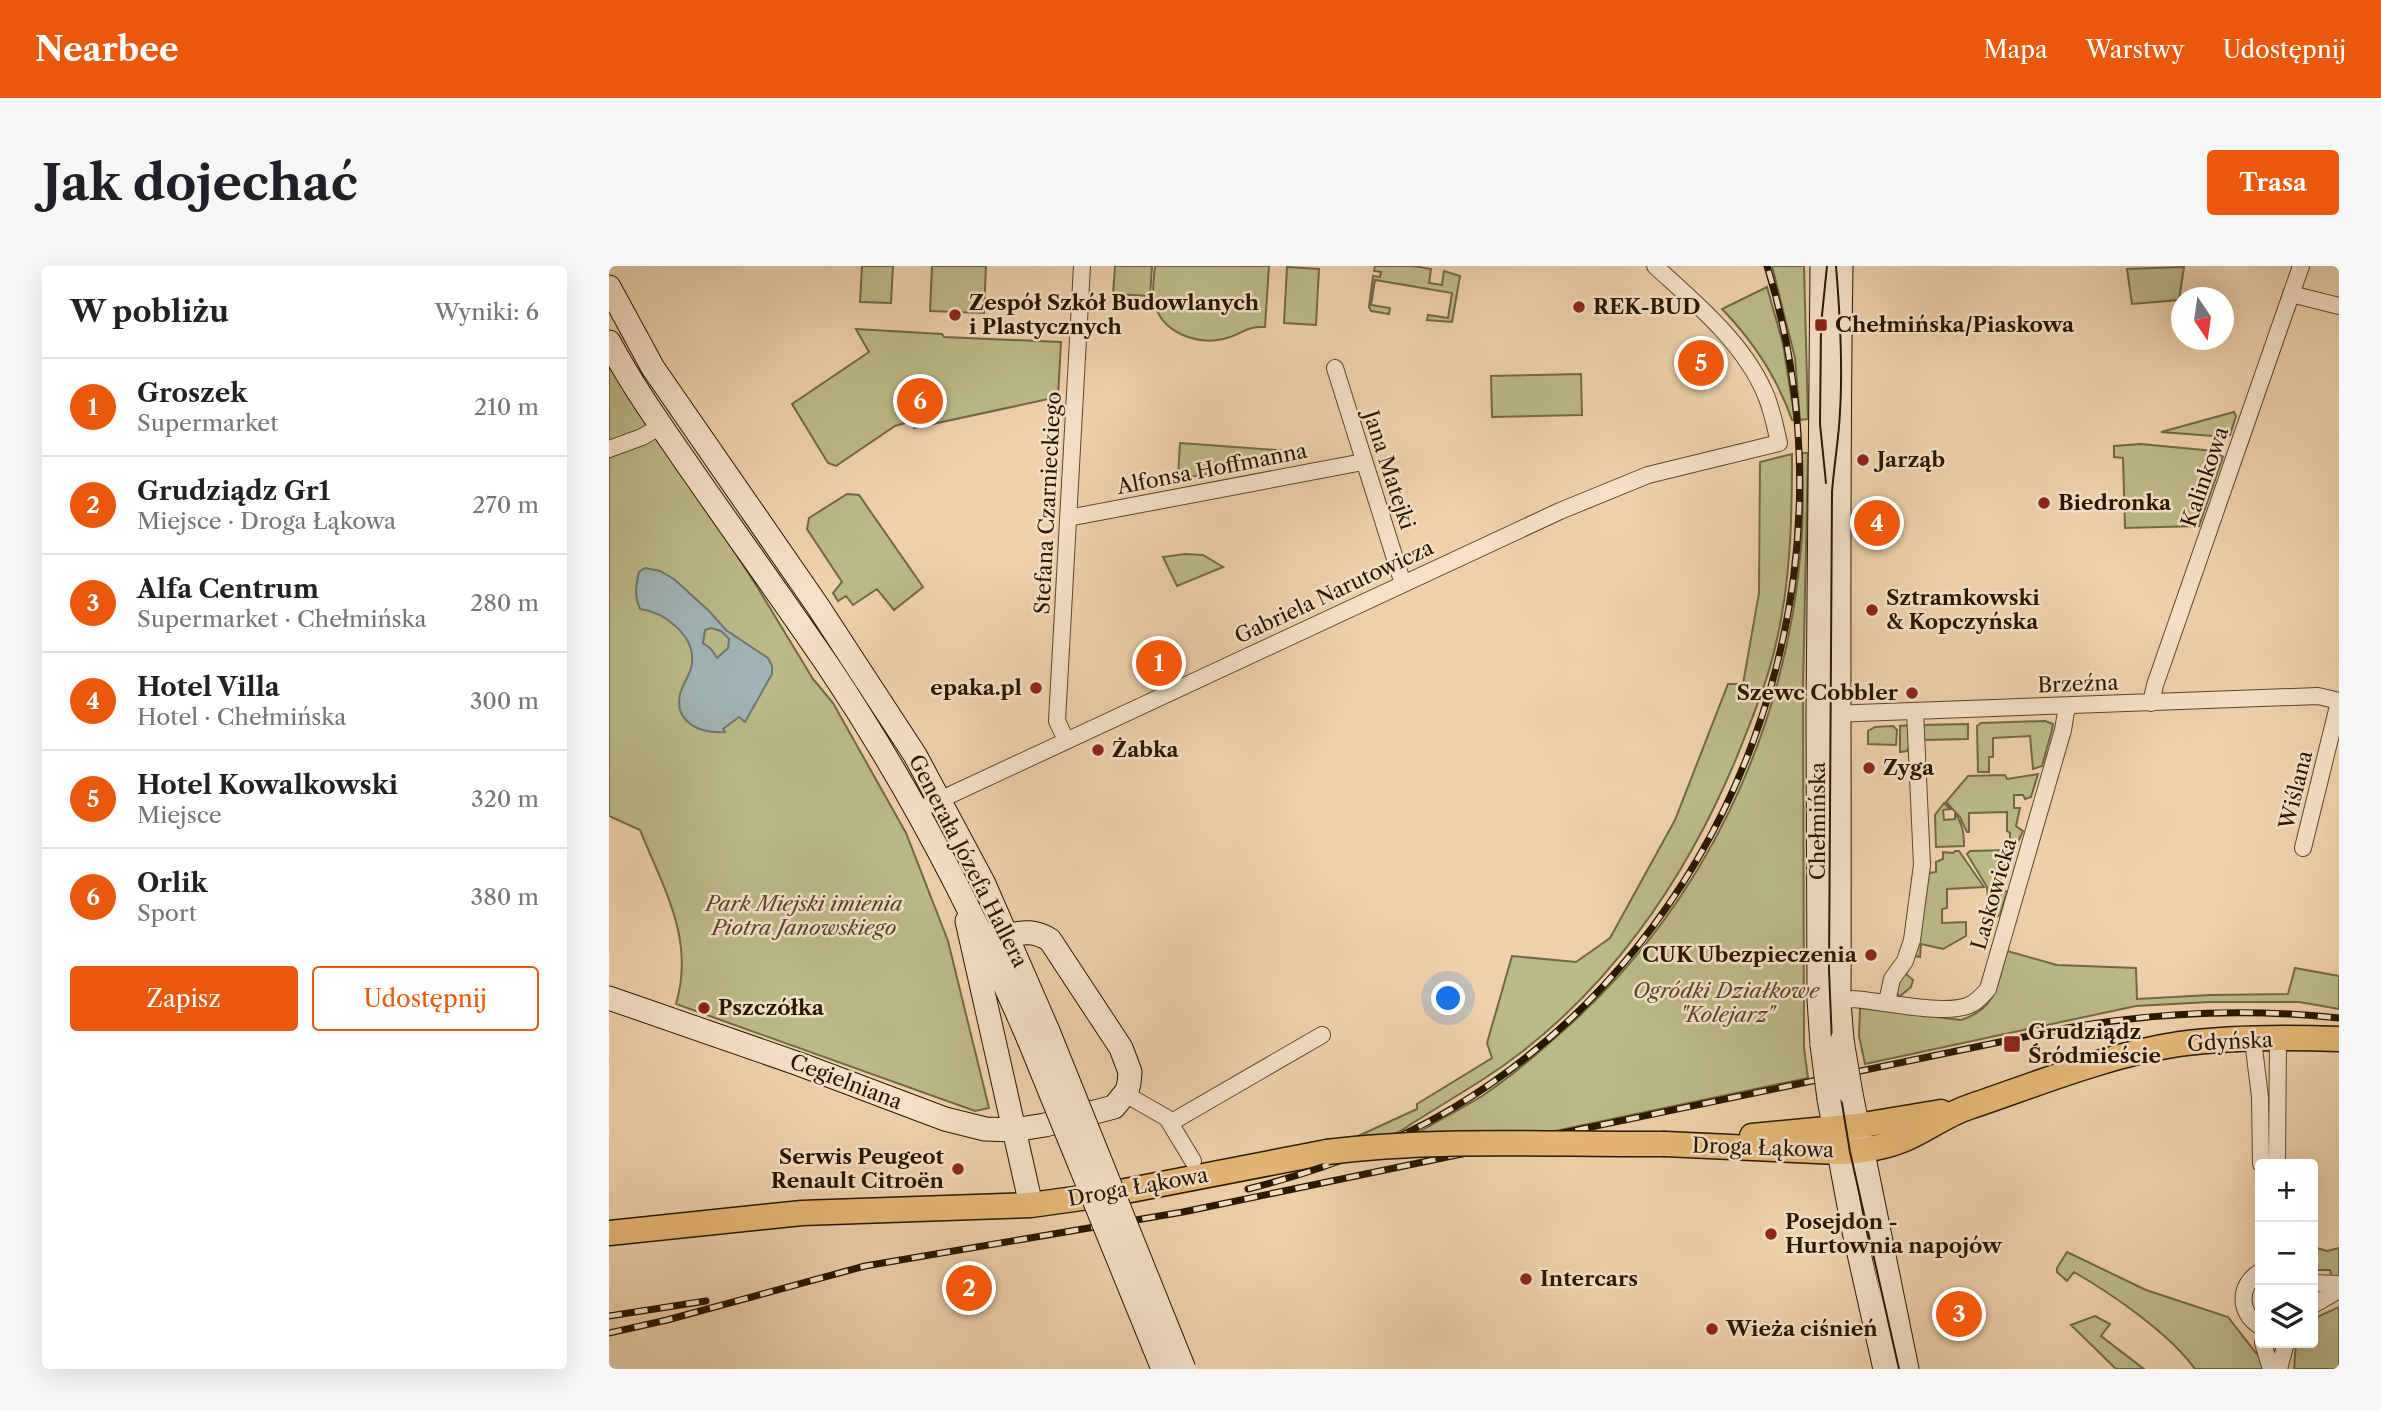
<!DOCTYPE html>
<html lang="pl">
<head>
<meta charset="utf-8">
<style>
	body { margin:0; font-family:"Libre Caslon Text",serif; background:#f6f6f6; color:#202124 }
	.controls { position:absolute; right:21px; bottom:21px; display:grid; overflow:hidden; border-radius:7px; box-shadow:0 7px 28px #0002 }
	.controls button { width:63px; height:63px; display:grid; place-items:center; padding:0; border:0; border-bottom:2px solid #e0e0e0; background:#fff; color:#202124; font:35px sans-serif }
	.compass { position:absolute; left:1562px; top:21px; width:63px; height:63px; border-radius:50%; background:#fff; box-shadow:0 7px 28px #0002; rotate:167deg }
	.you { position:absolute; left:840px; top:733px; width:24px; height:24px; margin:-18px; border:5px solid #fff; border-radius:50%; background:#1a73e8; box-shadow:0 0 0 10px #1a73e833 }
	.badge { display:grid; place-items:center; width:46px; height:46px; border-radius:50%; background:#ea580c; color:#fff; font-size:23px; font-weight:700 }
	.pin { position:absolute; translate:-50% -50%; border:4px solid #fff; box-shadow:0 2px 7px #0006 }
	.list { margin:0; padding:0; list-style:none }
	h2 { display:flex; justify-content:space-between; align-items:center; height:91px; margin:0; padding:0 28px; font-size:30px }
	h2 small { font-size:23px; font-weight:400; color:#757577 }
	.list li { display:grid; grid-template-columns:46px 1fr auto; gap:21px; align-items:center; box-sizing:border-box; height:98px; padding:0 28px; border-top:2px solid #e0e0e0 }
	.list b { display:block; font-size:26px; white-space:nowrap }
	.list p { margin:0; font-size:23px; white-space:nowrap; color:#757577 }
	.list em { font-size:23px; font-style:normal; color:#757577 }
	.actions { display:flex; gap:14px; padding:21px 28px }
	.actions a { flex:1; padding:16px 0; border:2px solid #ea580c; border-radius:7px; text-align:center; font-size:24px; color:#ea580c }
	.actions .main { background:#ea580c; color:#fff }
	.icon { flex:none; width:38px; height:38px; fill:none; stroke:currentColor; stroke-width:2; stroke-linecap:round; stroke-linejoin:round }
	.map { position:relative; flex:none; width:1730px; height:1103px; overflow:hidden; border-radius:7px }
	header { display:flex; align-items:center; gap:42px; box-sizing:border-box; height:98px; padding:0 35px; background:#ea580c; color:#fff }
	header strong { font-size:33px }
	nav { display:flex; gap:38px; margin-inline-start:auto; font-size:24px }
	.intro { display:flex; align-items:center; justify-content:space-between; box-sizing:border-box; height:168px; padding:0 42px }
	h1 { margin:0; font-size:49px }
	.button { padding:18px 32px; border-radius:7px; background:#ea580c; color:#fff; font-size:24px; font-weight:700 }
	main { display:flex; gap:42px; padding:0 42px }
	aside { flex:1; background:#fff; border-radius:7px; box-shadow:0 7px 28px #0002 }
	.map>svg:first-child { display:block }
	.green { fill:#bbba87; stroke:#716844; stroke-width:2 }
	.water { fill:#9fb4b6; stroke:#6f756e; stroke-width:2; fill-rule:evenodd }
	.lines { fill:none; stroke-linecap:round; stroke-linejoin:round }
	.street-casing { stroke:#59462c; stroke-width:18 }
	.secondary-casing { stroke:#271701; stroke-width:25 }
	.primary-casing { stroke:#271701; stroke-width:27 }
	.street { stroke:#f4e1c8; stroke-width:16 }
	.secondary { stroke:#f4e1c8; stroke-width:23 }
	.primary { stroke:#e7b876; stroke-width:24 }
	.tram { stroke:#271701; stroke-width:2 }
	.rail-casing { stroke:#271701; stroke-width:7 }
	.rail { stroke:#f4e1c8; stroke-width:4.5; stroke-dasharray:13; stroke-linecap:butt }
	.secondary-bridge-casing { stroke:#271701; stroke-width:25; stroke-linecap:butt }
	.primary-bridge-casing { stroke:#271701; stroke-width:27; stroke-linecap:butt }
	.secondary-bridge { stroke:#f4e1c8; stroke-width:23 }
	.primary-bridge { stroke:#e7b876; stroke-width:24 }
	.poi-dot { fill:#8f2418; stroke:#f4e1c8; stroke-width:2.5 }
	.labels { text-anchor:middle; stroke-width:5; stroke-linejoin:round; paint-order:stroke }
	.poi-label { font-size:21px; font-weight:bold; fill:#271701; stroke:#f4e1c8; text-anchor:start }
	.street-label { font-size:21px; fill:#271701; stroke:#f4e1c8 }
	.park-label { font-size:21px; font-style:italic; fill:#534829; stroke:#f4e1c8 }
</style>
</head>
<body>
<header>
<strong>Nearbee</strong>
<nav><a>Mapa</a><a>Warstwy</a><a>Udostępnij</a></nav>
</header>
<div class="intro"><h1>Jak dojechać</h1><a class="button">Trasa</a></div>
<main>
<aside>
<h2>W pobliżu<small>Wyniki: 6</small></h2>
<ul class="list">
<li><span class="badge">1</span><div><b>Groszek</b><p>Supermarket</p></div><em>210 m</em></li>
<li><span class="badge">2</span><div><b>Grudziądz Gr1</b><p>Miejsce · Droga Łąkowa</p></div><em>270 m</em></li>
<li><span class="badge">3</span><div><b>Alfa Centrum</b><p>Supermarket · Chełmińska</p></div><em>280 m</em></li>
<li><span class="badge">4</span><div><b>Hotel Villa</b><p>Hotel · Chełmińska</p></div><em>300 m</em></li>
<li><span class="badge">5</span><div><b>Hotel Kowalkowski</b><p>Miejsce</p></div><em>320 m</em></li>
<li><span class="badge">6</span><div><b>Orlik</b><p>Sport</p></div><em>380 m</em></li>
</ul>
<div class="actions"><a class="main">Zapisz</a><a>Udostępnij</a></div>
</aside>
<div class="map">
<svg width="1730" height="1103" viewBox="0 0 1730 1103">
	<rect width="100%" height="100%" fill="#eed1ab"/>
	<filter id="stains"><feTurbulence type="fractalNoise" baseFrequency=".00286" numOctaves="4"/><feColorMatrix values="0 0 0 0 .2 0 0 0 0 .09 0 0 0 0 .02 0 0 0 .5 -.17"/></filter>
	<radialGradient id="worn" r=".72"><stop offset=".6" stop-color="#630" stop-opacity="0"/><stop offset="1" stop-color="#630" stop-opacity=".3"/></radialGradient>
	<path class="green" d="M253,0H284L282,37L251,36Z
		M323,0H377L375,47L321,45Z
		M506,0H543L541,30L504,28Z
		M546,0H660L656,61C636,60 633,69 614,73C588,79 554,67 546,39C542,27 545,12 546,0Z
		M766,0H804L822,3L820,17L833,19L835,5L851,10L843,56L818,54L819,49L839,52L843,27L766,14L762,39L781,42L780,48L762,45L760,41L764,10L771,11L772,6L765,5Z
		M1163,0H1195L1199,153L1191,154L1186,92Z
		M678,1L710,3L707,59L675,57Z
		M1575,1L1570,34L1523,38L1518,3Z
		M1158,21L1174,78L1186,154H1183C1168,111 1145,76 1113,43Z
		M247,63L333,68L335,71L452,76L449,131L305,162L303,155L286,160L227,200L219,197L183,138L260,86Z
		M0,91L147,319L204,413L224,437L297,567L339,675L380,842L366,845L67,738C86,674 55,623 31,564L0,550Z
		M972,108L973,149L883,151L882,110Z
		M1625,146L1627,150L1621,169L1617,171L1552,166Z
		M571,177L694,186V194L580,211H569Z
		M1532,178L1605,185L1614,191L1590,260L1516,262L1514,192L1505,191V180Z
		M1193,187H1199L1194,421L1195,782L1199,812L946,865L809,867C830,854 852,843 873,830C902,811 929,787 955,764C1094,641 1177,466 1192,282C1195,250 1194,218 1193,187Z
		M1183,188C1183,250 1182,311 1168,373C1161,407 1148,440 1135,473C1082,609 995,737 870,816C849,829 828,842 807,855C800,859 792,866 784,868C772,871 759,870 747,871L808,843V838L883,792L878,777L903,690L967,696L1001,672L1066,554L1119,418H1134L1150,327L1151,196Z
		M238,228L250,229L314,321L285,344L268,323L244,339L237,330L229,335L224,327L233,316L198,263L200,252Z
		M576,288L594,289L614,301L568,320L554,291Z
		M1436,455L1444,458L1443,464L1433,500L1424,503L1421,470L1384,472V491H1380V506H1369L1368,460L1372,457Z
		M1359,458V473L1314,474L1313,459Z
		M1303,459L1304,471L1298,485L1291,486V460Z
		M1284,460L1288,464L1287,479L1259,478V465L1266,461Z
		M1429,508L1422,531L1416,533L1414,529H1405V542H1411L1407,560L1414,565L1408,578L1401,579V567L1398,565V546L1360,547V566H1358L1351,551L1337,536L1359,510L1396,509L1398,513Z
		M1335,537L1341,543L1334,544L1335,554L1346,553V548C1354,558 1355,568 1355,580L1327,581L1326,549Z
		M1398,584L1390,622L1398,626L1391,649L1381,654L1378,621L1358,588L1361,585Z
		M1346,585H1350L1375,621L1338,623V642L1333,643V657L1357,656V670L1334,683L1312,678L1311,691L1306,690L1297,708L1304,714L1302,721L1290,731L1285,719L1320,607L1327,606V596L1334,593V586L1344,587Z
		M1398,685L1448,699L1527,702L1528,733L1601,729L1679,728L1686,702L1730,710V743L1690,736H1601L1527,740L1256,798L1250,770L1251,742L1352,754C1388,743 1389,717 1398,685Z
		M1704,981L1718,985L1730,982V1011L1723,1013L1721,1004H1704Z
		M1458,986L1537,1024L1619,1051L1647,1087L1656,1094V1103H1586C1560,1067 1503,1028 1465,1006L1458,1015L1448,1006V1002Z
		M1730,1041V1103H1685L1687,1077H1704L1705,1055L1710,1050Z
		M1486,1050L1501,1058L1492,1070L1535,1103H1507L1462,1059Z"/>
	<path class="water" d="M36,302L51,305L65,313L100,345L117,364L159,392L163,400V408L136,456L130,451L114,463L116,466C92,468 65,457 71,428C74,417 82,408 83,397C86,369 55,346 31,343C25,330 27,318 30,306ZM102,362L112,365L120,373L119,382L108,392L102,383L94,377L96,364Z"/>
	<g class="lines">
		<defs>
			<path id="street" d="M1682,28L1730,40
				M726,102L794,318
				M0,183L33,171L52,160
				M459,252L754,196
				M1542,437L1546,419L1692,0
				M1222,448L1709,430L1730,435
				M457,474L448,455L473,0
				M309,544L951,245L1039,209L1170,177C1166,160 1163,142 1155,125C1133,75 1085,36 1046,0
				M1694,582L1730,436
				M1230,736L1244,733C1273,735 1332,749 1358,740C1367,737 1373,730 1379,723L1454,464L1458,440
				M1278,736L1283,713L1296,695L1303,674L1313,599L1306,445
				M1644,774L1651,831L1652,898
				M516,828L558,852L584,895
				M561,857L713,769
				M1668,898L1669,772
				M1651,1006C1629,1019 1629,1047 1651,1060
				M1704,1017L1730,1018
				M1704,1039L1730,1024
				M1654,1077L1662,1103
				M1670,1103L1677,1077"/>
			<path id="secondary" d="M1213,0L1209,448L1210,733L1213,779
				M1232,0C1228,245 1231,491 1230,736L1233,774
				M0,21L44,102L208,339L306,489L375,618L439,765
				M0,76C24,121 54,163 83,205C128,270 175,335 220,401C299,519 364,643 420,774
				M358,655L422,939
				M0,732L190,798L336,853L376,863L405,864L436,859L505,841L518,825L520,817L521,806L512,782L441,674C427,665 415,665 399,670
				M1242,828L1298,1103
				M1220,833L1244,961L1276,1103"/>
			<path id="primary" d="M1143,870L1248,860L1332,846
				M1056,878L1230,886C1253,885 1276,882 1298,872C1319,863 1338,848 1360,841C1428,818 1498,789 1570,778C1622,771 1677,771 1730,773
				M0,967L193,947L422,939L501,928L718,886"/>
		</defs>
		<use href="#street" class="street-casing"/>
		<use href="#secondary" class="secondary-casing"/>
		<use href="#primary" class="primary-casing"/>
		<use href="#street" class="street"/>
		<use href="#secondary" class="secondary"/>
		<use href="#primary" class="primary"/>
		<path class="tram" d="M1227,0C1231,48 1234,97 1231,145C1230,172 1225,199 1223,226L1220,704L1223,777L1241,886L1290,1103
			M1217,217L1211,158L1212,59L1218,0"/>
		<defs>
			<path id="rail" d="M639,923C710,905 780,880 844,842C1128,671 1256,315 1158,0
				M0,1050L97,1035
				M0,1067L58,1054L256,1000L574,946L1458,762C1549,746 1638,742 1730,752"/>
		</defs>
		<use href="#rail" class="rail-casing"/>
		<use href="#rail" class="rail"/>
		<defs>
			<path id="secondary-bridge" d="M439,765L575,1103
				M420,774L554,1103
				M1233,774L1242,828
				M1213,779L1220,833"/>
			<path id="primary-bridge" d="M718,886C829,872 944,879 1056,878"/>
		</defs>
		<use href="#secondary-bridge" class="secondary-bridge-casing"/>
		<use href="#primary-bridge" class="primary-bridge-casing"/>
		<use href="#secondary-bridge" class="secondary-bridge"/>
		<use href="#primary-bridge" class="primary-bridge"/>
	</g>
	<g class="poi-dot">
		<circle cx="970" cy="41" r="7"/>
		<circle cx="346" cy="49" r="7"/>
		<rect x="1205" y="52" width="14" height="14" rx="3.5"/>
		<circle cx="1254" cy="194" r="7"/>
		<circle cx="1435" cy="237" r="7"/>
		<circle cx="1263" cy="344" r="7"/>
		<circle cx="427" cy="422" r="7"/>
		<circle cx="1303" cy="427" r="7"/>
		<circle cx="489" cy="484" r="7"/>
		<circle cx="1260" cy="502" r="7"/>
		<circle cx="1262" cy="689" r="7"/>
		<circle cx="95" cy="742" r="7"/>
		<rect x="1394" y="769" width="18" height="18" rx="3.5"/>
		<circle cx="349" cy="903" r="7"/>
		<circle cx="1162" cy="968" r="7"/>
		<circle cx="917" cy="1013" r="7"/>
		<circle cx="1103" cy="1063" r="7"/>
	</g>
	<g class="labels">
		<g class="poi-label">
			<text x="360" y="44">Zespół Szkół Budowlanych<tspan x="360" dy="24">i Plastycznych</tspan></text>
			<text x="984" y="48">REK-BUD</text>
			<text x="1226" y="66">Chełmińska/Piaskowa</text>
			<text x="1268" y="201">Jarząb</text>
			<text x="1449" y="244">Biedronka</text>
			<text x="1277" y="339">Sztramkowski<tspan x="1277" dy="24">&amp; Kopczyńska</tspan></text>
			<text x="413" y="429" text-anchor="end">epaka.pl</text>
			<text x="1289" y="434" text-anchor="end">Szewc Cobbler</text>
			<text x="503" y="491">Żabka</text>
			<text x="1274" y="509">Zyga</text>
			<text x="1248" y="696" text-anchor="end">CUK Ubezpieczenia</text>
			<text x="109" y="749">Pszczółka</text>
			<text x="1419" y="773">Grudziądz<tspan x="1419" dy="24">Śródmieście</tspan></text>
			<text x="335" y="898" text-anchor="end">Serwis Peugeot<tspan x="335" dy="24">Renault Citroën</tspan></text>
			<text x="1176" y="963">Posejdon -<tspan x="1176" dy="24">Hurtownia napojów</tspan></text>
			<text x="931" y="1020">Intercars</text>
			<text x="1117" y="1070">Wieża ciśnień</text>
		</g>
		<g class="street-label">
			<text transform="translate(603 203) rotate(-11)" y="7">Alfonsa Hoffmanna</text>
			<text transform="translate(780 204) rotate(72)" y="7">Jana Matejki</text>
			<text transform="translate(1596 211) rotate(-71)" y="7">Kalinkowa</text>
			<text transform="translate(439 237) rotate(-87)" y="7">Stefana Czarnieckiego</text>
			<text transform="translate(725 326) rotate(-25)" y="7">Gabriela Narutowicza</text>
			<text transform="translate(1469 418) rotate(-2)" y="7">Brzeźna</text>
			<text transform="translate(1687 524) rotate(-76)" y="7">Wiślana</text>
			<text transform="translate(1209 555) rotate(-90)" y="7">Chełmińska</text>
			<text transform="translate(359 595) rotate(63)" y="7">Generała Józefa Hallera</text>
			<text transform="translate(1385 628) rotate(-74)" y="7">Laskowicka</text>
			<text transform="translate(1621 776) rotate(-3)" y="7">Gdyńska</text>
			<text transform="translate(237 816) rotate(21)" y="7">Cegielniana</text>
			<text transform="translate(1154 882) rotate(2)" y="7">Droga Łąkowa</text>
			<text transform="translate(529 921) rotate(-10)" y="7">Droga Łąkowa</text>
		</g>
		<g class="park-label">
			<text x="195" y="645">Park Miejski imienia<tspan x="195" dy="24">Piotra Janowskiego</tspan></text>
			<text x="1117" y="732">Ogródki Działkowe<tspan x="1117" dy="24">"Kolejarz"</tspan></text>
		</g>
	</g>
	<rect width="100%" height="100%" filter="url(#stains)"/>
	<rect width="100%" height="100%" fill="url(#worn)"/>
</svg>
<div class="controls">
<button>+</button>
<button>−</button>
<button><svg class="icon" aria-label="layers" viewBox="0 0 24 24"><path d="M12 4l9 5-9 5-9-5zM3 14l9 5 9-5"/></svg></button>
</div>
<svg class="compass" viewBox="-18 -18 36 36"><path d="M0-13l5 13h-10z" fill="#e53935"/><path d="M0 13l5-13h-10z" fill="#757577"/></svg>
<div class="you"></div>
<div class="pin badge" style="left:550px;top:397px">1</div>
<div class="pin badge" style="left:360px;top:1022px">2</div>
<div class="pin badge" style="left:1350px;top:1048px">3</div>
<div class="pin badge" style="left:1268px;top:257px">4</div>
<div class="pin badge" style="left:1092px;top:97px">5</div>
<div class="pin badge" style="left:311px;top:135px">6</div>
</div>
</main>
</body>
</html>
